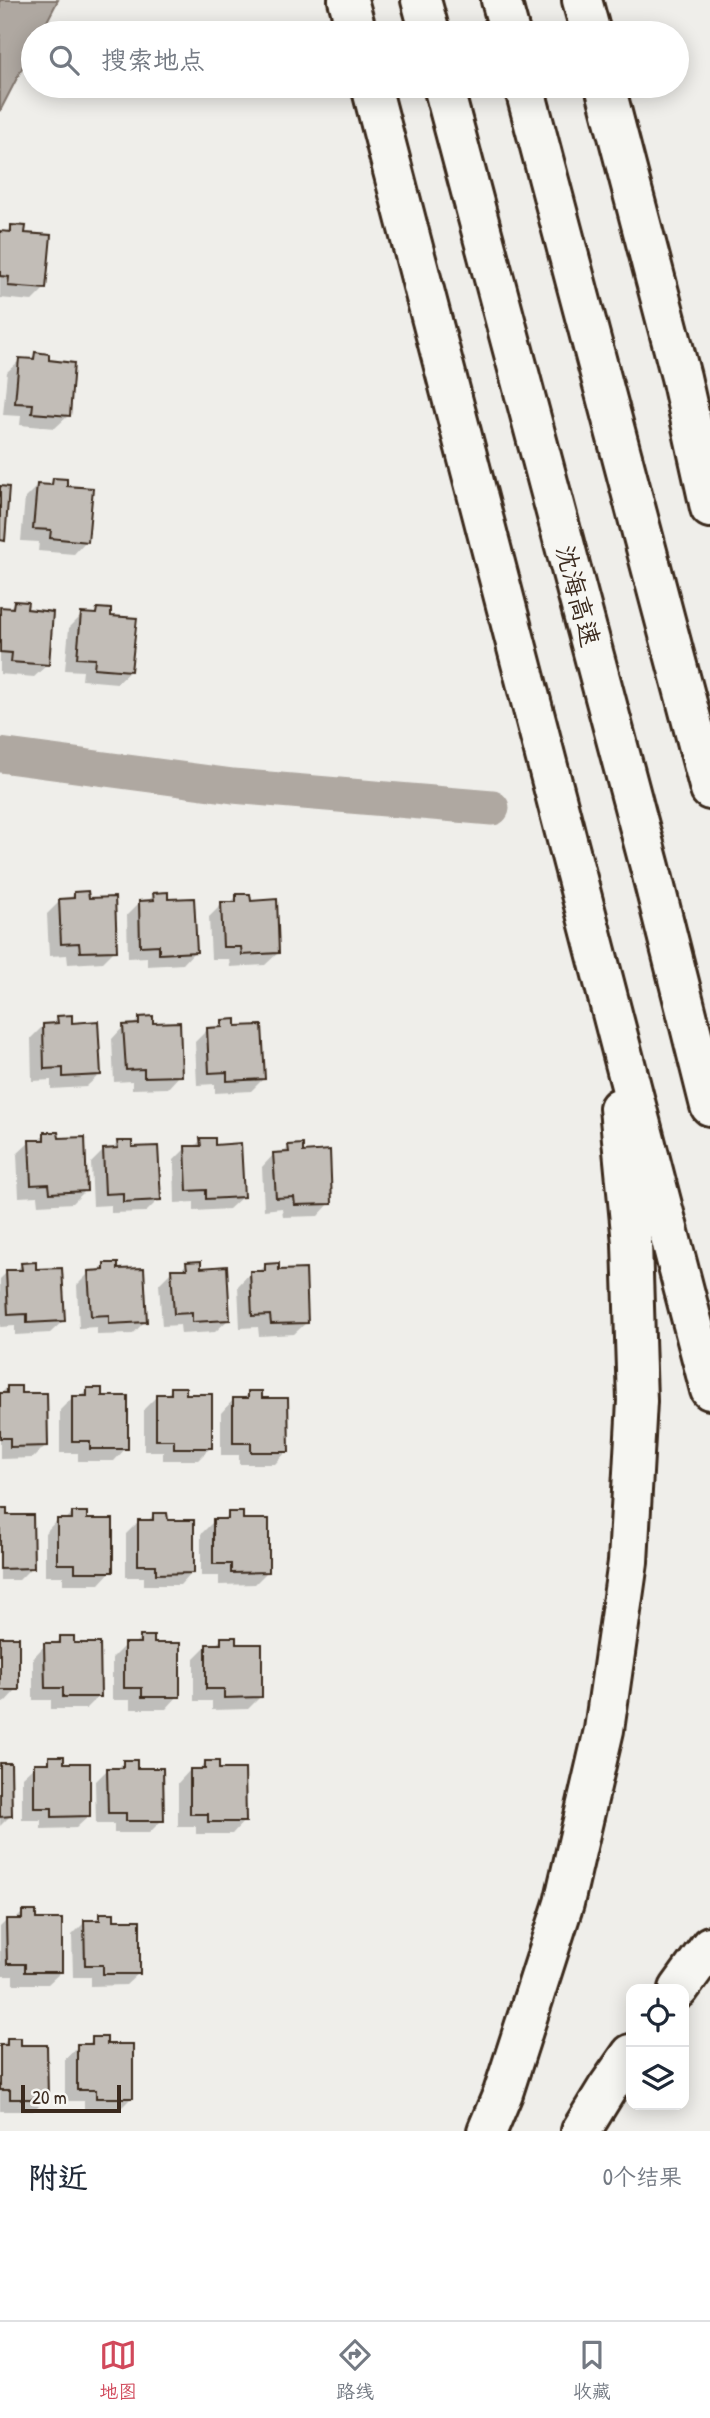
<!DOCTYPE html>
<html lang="zh">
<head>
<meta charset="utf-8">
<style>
	body { margin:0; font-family:"Patrick Hand","LXGW WenKai TC",sans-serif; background:#f2f2f3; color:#1f2937 }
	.controls { position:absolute; right:21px; bottom:21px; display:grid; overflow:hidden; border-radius:14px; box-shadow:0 4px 18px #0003 }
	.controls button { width:63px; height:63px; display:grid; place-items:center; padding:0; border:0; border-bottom:2px solid #e0e1e3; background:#fff; color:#1f2937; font:35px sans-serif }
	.scale { position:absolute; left:21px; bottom:18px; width:100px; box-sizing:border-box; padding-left:7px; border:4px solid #3b2a1e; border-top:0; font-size:19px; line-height:24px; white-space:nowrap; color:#3b2a1e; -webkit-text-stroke:5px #f6f6f2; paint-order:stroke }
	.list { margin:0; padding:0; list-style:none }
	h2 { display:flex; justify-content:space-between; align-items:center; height:91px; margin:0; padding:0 28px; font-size:30px }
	h2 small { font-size:23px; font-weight:400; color:#747a83 }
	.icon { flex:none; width:38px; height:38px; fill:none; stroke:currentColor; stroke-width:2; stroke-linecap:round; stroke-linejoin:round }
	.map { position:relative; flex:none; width:710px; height:2131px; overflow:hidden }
	.search { position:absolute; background:#fff; box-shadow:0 4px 18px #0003; left:21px; right:21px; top:21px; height:77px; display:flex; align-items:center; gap:18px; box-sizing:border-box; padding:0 24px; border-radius:38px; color:#747a83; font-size:26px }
	.sheet { height:189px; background:#fff }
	nav { display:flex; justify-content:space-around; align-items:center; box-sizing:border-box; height:98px; border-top:2px solid #e0e1e3; background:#fff; font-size:19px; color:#747a83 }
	nav a { display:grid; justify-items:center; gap:4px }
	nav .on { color:#d1495b }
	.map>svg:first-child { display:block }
	.water { fill:#afa8a1; stroke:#81766d; stroke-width:2 }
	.shadow { fill:#0003 }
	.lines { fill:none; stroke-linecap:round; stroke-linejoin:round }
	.canal { stroke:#afa8a1; stroke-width:35 }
	.building { fill:#c2bdb7; stroke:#3b2a1e; stroke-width:2 }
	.highway-casing { stroke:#3b2a1e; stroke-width:44 }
	.highway { stroke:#f6f6f2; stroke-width:38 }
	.labels { text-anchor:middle; stroke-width:5; stroke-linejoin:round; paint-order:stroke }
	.street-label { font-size:26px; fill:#3b2a1e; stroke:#f6f6f2 }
</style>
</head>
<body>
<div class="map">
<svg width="710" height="2131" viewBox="0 0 710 2131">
	<rect width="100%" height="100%" fill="#efeeea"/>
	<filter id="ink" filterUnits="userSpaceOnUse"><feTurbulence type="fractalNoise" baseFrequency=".0143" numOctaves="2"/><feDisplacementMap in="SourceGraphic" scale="14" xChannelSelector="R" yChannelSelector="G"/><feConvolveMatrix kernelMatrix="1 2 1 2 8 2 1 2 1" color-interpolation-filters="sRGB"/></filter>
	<g filter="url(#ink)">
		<path class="water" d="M0,0H58L41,33H33V47L0,111Z"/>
		<path class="shadow" d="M12,227L23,235L45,288L32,301L0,298V232L5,233Z
			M35,354L68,416L55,428L20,425L21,416L3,415L7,372L20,360L29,361Z
			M54,480L65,488L86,541L74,554L38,551L39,542L21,541L25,498L38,485L47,486Z
			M14,603L26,611L47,665L34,677L0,674V609H8Z
			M98,610L109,618L130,671L117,683L82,680L83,671L65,670L69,628L82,615L91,616Z
			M75,893L87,900L115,950L103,962L68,964L67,955L49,956L47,914L60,901H67Z
			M154,895L167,901L195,951L183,964L147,966V957L128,958L127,915L139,903L147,902Z
			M237,896L249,903L278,953L265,965L230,967L229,959H211L209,917L222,904H229Z
			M58,1018L71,1024L99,1075L86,1087L51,1089V1080L32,1081L31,1038L43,1026L51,1025Z
			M139,1019L151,1025L180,1075L168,1088L132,1089V1081L114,1082L112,1039L124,1026H132Z
			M223,1022L235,1028L264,1078L251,1091L215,1093V1084L197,1085L195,1042L207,1030L215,1029Z
			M45,1134L86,1190L73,1203L38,1205L37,1196L19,1197L17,1154L30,1142H37Z
			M201,1140L214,1147L242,1197L229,1209L194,1211V1202L175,1203L174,1160L186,1148H193Z
			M118,1143L130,1149L159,1199L146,1212L111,1213V1205L93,1206L91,1163L103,1151L111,1150Z
			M289,1147L301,1153L330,1203L318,1216L283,1217L282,1208L264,1210L262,1167L274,1154H282Z
			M187,1263L199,1270L228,1320L215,1332L181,1334L180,1325L162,1326L159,1284L172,1271H180Z
			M22,1264L34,1271L63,1321L50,1333L15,1335V1326L0,1327V1279L7,1272H15Z
			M104,1265L116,1271L145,1321L133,1334L97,1335V1327L79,1328L77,1285L89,1273L97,1272Z
			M266,1265L278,1272L307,1322L294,1334L259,1336L258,1327L240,1328L238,1286L250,1273H258Z
			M7,1387L20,1395L46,1445L33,1458L0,1459V1395Z
			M172,1389L184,1396L211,1447L198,1460H163V1451H144V1409L157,1396H165Z
			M88,1390L100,1397L126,1448L114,1461H78V1453H60V1410L73,1397H81Z
			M249,1393L261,1400L287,1451L275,1464H239V1455H221V1413L233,1400H242Z
			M0,1509L32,1567L19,1580H0Z
			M73,1513L85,1520L111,1571L99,1584H63V1576H45V1533L57,1520H65Z
			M154,1514L166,1522L192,1572L180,1585H144V1577H126V1534L138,1522H147Z
			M229,1514L241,1521L267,1572L255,1584L219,1585V1576H201V1534L214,1521H222Z
			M61,1638L72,1645L99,1696L86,1709H51V1700H33V1658L45,1645H54Z
			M140,1638L152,1645L178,1696L166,1709H130V1700H112V1658L125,1645H133Z
			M0,1639L17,1689L5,1702H0Z
			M222,1639L234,1646L260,1697L248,1709L212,1710V1701H194V1658L206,1646H214Z
			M50,1758L62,1765L89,1816L76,1828L41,1829V1820H22V1777L35,1765H43Z
			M124,1762L135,1769L162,1820L149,1833H114V1824H96L95,1782L108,1769H117Z
			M205,1763L218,1770L244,1821L232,1834H196V1826H178V1783L190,1770H198Z
			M0,1765L10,1816L0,1826Z
			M22,1913L35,1920L61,1972L48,1984H13V1976H0V1927L7,1920H15Z
			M100,1915L112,1922L139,1973L126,1985L91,1986V1977H73L72,1935L85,1922H93Z
			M93,2039L105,2046L132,2097L119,2110H84V2101H65V2059L78,2046H86Z
			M7,2040L20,2047L46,2098L33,2111H0V2047Z"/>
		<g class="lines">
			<path class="canal" d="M0,755L233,786L492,808"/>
		</g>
		<path class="building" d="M11,225L26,226L25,233L51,235L46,289L8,286L9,277L0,276V231L11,232Z
			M35,352L49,354V360L74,363L70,416L32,413L33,404L15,403L19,358L34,359Z
			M53,478L67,479V486L93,488L88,542L50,538L51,530L33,529L37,484L52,485Z
			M0,486L9,487L5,541L0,540Z
			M14,601L28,602L27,609L53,612L49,665L11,662L12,653L0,652V607L13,608Z
			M97,608L111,609V616L137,618L131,671L94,668L95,659L77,658L81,613L96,614Z
			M88,891L89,898L115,897L117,951L80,952L79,943L61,944L59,899L74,898V892Z
			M168,892V899L194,898L197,952L159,954V945L140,946L139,901L154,900L153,893Z
			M236,894H250L251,901L277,899L279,953L242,955L241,947H223L221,902H236Z
			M72,1015V1023L98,1021L101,1075L63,1077V1068L44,1069L43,1024L58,1023L57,1016Z
			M153,1016V1023L180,1022L182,1076L144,1077V1069L126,1070L123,1025L139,1024V1017Z
			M236,1019V1026L262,1025L265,1079L227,1081V1072L209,1073L207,1028L222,1027V1020Z
			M44,1132H58L59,1138L85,1137L87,1191L50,1193L49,1184L31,1185L29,1140H44Z
			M200,1138H215V1145L241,1143L244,1197L206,1199V1190L187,1191L185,1146H201Z
			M117,1141H132V1147L158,1146L161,1200L123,1202V1193L105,1194L103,1149L118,1148Z
			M303,1144V1152L330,1150L332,1204L295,1205L294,1197L276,1198L273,1153L289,1152L288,1145Z
			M201,1261V1268L227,1266L230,1320L192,1322V1313L174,1314L171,1269H187L186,1262Z
			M36,1262V1269L62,1268L65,1321L27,1323V1314L8,1315L6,1270H22L21,1263Z
			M104,1263H118V1269L144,1268L147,1322L109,1324V1315L91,1316L88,1271L104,1270Z
			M279,1263V1270L306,1269L308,1323L271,1324L270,1315L252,1316L250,1271H265V1264Z
			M7,1386H21V1393H47L48,1446L10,1447V1438H0V1393H7Z
			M171,1387H186V1394H212V1448H174V1440H156V1394H171Z
			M87,1388H102V1396H128V1449H90V1441H72V1396H87Z
			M248,1391H262V1398H288L289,1452H251V1443H233V1398H248Z
			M0,1508H7V1515H33L34,1568L0,1569Z
			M72,1512H87V1519H113V1572H75V1564H57V1519H72Z
			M228,1512H243V1519H269V1572L231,1573V1564H213V1519H228Z
			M153,1513H167L168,1520H194V1573L156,1574V1565H138V1520H153Z
			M60,1636H74V1643H100L101,1697H63V1688H45L44,1643H60Z
			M140,1636H154V1643H180V1697H142V1688H124V1643H140Z
			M0,1637H19V1690H0Z
			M221,1637H236V1644H262V1697L224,1698V1689H206V1644H221Z
			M49,1756H64V1763H90V1816L52,1817V1808H34V1763H49Z
			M123,1760H137V1768H163L164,1821H126V1813H108L107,1768H123Z
			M205,1761H219V1769H245L246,1822H208V1814H190V1769H205Z
			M0,1763H11L12,1816L0,1817Z
			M22,1911H36V1919H62V1972H25V1964H7L6,1919H22Z
			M100,1913H114V1920H140V1974H103V1965H85L84,1920H100Z
			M92,2037H107V2044H133V2098H96V2090H77V2044H92Z
			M7,2038H21V2045H47L48,2099H10V2090H0V2045H7Z"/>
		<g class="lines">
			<defs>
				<path id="highway" d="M348,0L357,33
					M421,0L430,33
					M501,0L510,33
					M582,0L591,33
					M371,86L710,1390
					M443,86L650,867L710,1106
					M524,86L710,790
					M605,86L681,377L710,508
					M679,1989L710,1946
					M487,2131L503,2093L564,1903L604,1730L628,1562L637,1401L632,1243L619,1108
					M581,2131L608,2087L631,2054"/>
			</defs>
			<use href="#highway" class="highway-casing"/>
			<use href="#highway" class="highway"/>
		</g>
	</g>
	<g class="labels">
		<g class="street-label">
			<text transform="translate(578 596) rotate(75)" y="9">沈海高速</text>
		</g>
	</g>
</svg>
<div class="controls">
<button><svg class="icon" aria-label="locate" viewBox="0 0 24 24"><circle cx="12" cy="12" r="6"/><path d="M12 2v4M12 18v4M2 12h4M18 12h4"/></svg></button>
<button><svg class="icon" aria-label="layers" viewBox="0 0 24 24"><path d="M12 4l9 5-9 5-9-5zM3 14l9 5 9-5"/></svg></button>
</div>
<div class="scale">20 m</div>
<div class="search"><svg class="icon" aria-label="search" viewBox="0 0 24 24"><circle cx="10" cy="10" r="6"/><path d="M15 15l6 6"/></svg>搜索地点</div>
</div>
<section class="sheet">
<h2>附近<small>0个结果</small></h2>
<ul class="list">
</ul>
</section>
<nav>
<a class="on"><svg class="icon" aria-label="map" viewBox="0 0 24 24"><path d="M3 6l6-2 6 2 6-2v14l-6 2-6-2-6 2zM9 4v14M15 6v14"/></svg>地图</a>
<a><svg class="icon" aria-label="directions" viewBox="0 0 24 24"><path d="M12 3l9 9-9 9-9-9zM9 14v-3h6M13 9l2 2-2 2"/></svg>路线</a>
<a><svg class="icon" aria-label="saved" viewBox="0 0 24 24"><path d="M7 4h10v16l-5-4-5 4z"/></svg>收藏</a>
</nav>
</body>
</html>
